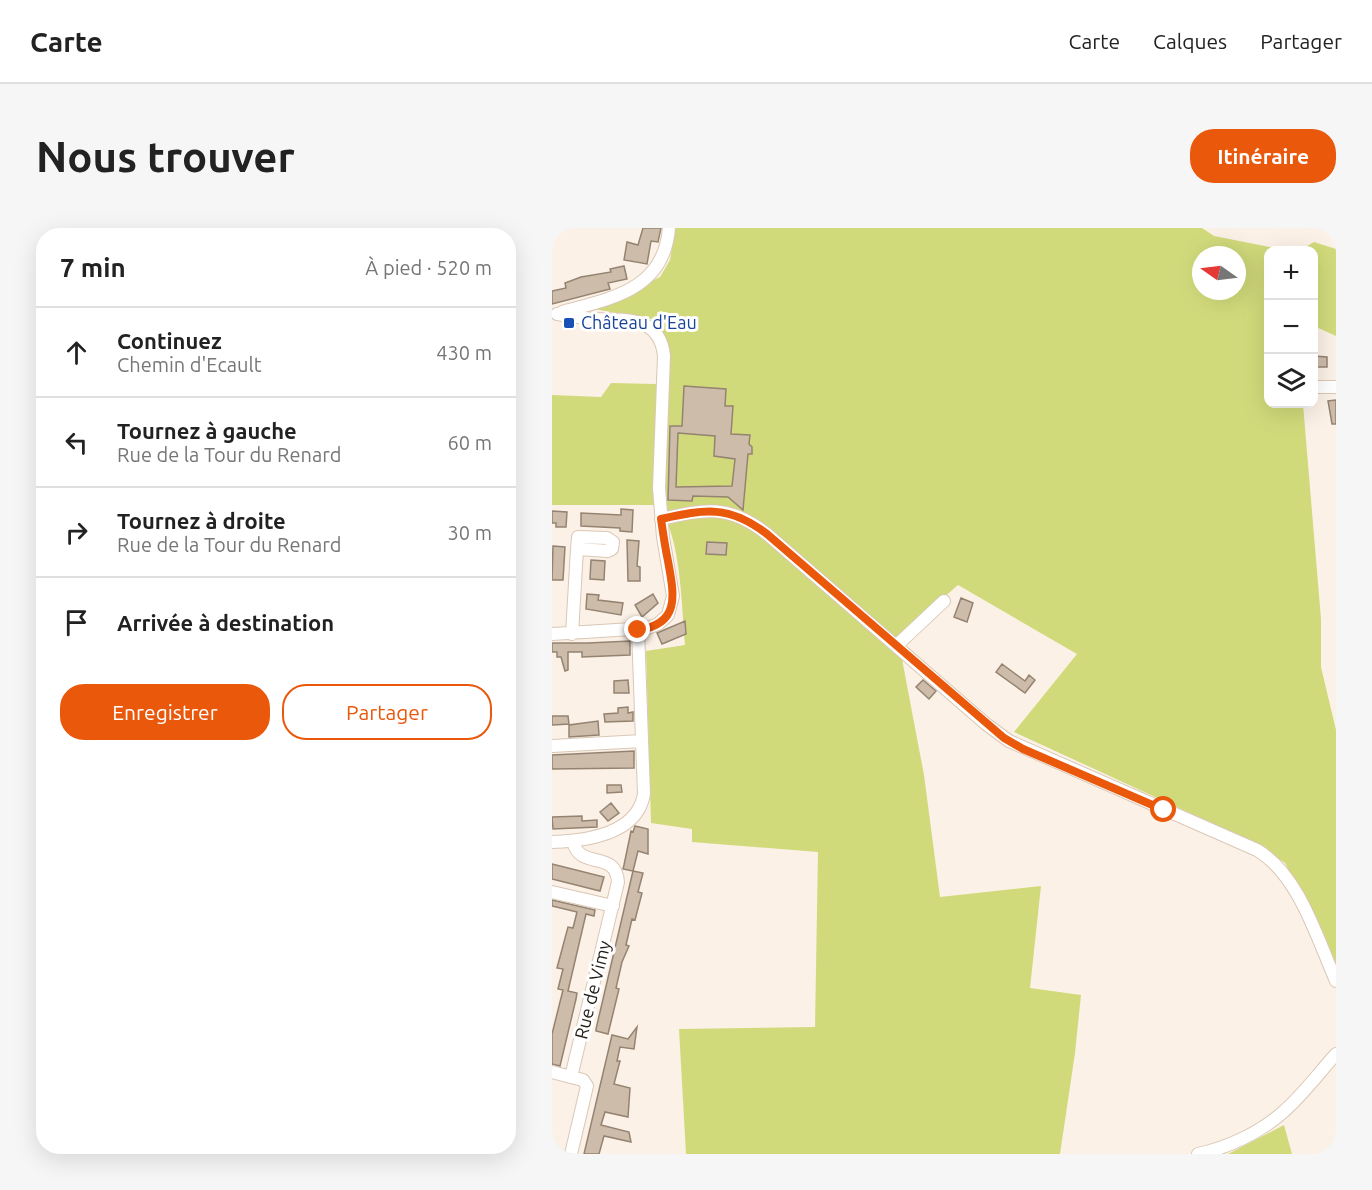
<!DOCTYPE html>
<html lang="fr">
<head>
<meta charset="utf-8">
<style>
	body { margin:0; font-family:Ubuntu,sans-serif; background:#f6f6f6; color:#222 }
	.controls { position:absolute; right:18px; top:18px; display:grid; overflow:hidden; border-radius:12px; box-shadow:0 6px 24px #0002 }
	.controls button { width:54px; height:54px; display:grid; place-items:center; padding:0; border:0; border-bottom:2px solid #e0e0e0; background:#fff; color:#222; font:30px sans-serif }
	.compass { position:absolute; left:640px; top:18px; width:54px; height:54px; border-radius:50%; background:#fff; box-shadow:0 6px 24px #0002; rotate:284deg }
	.stop { position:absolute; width:18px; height:18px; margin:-14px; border:4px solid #ea580c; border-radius:50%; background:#fff }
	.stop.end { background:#ea580c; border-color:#fff; box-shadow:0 2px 6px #0008 }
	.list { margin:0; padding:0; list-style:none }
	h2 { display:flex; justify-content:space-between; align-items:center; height:78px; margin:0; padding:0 24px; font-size:26px }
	h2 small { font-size:20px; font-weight:400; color:#767676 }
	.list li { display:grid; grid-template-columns:39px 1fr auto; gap:18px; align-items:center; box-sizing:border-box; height:90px; padding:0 24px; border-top:2px solid #e0e0e0 }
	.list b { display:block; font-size:22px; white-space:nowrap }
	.list p { margin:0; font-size:20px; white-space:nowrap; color:#767676 }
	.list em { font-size:20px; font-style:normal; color:#767676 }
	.actions { display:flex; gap:12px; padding:18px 24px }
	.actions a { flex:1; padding:14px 0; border:2px solid #ea580c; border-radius:24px; text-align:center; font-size:21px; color:#ea580c }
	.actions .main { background:#ea580c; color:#fff }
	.icon { flex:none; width:33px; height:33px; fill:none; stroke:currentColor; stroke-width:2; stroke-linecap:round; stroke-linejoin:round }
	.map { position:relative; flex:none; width:784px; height:926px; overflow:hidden; border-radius:24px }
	header { display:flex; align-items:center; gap:36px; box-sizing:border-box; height:84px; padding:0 30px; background:#fff; border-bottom:2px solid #e0e0e0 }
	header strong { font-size:28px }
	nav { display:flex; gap:33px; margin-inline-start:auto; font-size:21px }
	.intro { display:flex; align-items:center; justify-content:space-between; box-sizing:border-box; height:144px; padding:0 36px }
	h1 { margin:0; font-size:42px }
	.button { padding:15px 27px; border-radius:24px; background:#ea580c; color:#fff; font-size:21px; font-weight:700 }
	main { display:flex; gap:36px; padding:0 36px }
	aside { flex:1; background:#fff; border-radius:24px; box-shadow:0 6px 24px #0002 }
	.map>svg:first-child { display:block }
	.green { fill:#d1da7b; fill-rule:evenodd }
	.building { fill:#cebcaa; stroke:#958372; stroke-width:1.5; fill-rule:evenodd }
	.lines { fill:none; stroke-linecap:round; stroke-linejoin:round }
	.minor-casing { stroke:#dac7b5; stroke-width:14 }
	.minor { stroke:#fff; stroke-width:12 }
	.route { stroke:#ea580c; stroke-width:8 }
	.transit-dot { fill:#1a4fb4; stroke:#fff; stroke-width:2 }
	.labels { text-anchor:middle; stroke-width:6; stroke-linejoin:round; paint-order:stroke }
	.transit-label { font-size:18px; fill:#164399; stroke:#fff; text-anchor:start }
	.street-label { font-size:18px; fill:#231c15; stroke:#fff }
</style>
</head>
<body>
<header>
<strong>Carte</strong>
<nav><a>Carte</a><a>Calques</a><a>Partager</a></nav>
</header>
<div class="intro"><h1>Nous trouver</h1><a class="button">Itinéraire</a></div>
<main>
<aside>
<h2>7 min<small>À pied · 520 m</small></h2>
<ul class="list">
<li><svg class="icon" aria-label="ahead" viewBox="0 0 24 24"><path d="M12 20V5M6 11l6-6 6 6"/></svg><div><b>Continuez</b><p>Chemin d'Ecault</p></div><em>430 m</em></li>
<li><svg class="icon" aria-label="left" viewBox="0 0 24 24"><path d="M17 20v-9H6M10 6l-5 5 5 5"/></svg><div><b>Tournez à gauche</b><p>Rue de la Tour du Renard</p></div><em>60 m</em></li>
<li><svg class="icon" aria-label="right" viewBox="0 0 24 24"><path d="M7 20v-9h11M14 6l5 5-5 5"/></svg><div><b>Tournez à droite</b><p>Rue de la Tour du Renard</p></div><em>30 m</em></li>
<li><svg class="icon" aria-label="arrive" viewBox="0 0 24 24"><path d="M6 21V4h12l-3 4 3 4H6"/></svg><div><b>Arrivée à destination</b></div></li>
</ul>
<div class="actions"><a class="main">Enregistrer</a><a>Partager</a></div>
</aside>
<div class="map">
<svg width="784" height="926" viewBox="0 0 784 926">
	<rect width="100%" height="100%" fill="#fcf1e6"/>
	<path class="green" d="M123,0H650L662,8L732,22H716V176H751L769,391V439L784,502V736L733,635L703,615L462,504L525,426L406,357L348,408L350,431L372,547L388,669L489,658L478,760L529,767L523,825L508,926H134L127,801L263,799L266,624L140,614V601L99,595L94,423L133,417C130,384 129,319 113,291C110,286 105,281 101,277H0V167L49,169L59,155L104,156L109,93L42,81L108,49L118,32ZM649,27H685V63H649Z
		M762,14L784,21V108L762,98V22H748Z
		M732,897L740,926H676Z"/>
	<path class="building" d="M91,0H109L106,14L99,13L95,36L72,32L75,14L86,17Z
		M72,38L75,51L56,55L58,61L0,76V63L14,60L13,55L29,49L59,44L58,41Z
		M762,128L775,129V139H762Z
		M132,158L174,161L173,178H181L179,206L198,207L197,216L200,219V226H196L191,282L176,269L141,268L140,273L116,272L118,198H130ZM126,205L163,208L162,228L183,231L180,258L124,259Z
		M784,172V196H780L776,173Z
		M69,281L81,282L80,304L68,303V300L29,298V285L69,287Z
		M0,283L15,284L14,299H4V295H0Z
		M75,312L87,313L85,338L88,339V353H76Z
		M155,314L175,315L174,327L154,326Z
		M1,318L13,319L11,352H0Z
		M39,332L53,333L52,352L38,351Z
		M35,366L47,367L46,372L71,375L69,387L34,381Z
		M101,366L106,375L90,389L83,377Z
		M409,370L421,375L415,394L402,389Z
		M133,393L134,406L110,416L105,405Z
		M78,413V427L30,429V424H16V442L13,443L9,429H5V424H0V415H36Z
		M450,436L473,453L477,447L483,452L473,465L444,444Z
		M76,452L77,465H62V453Z
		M371,452L384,463L377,471L364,459Z
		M76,479V485L81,484V493L53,494L52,486L66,485V480Z
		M0,488H16L17,496L0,497Z
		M46,493L47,507L17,509V497Z
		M82,523V540L0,541V527Z
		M55,557H69L70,564L55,565Z
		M59,575L67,585L56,593L48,584Z
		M30,588V593L45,592V599L1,601L0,589Z
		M83,598L96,601V626L86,623L81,643L91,645L86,664L90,665L83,692L80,691L74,717L77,718L70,734L64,760L67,761L56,806L44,803V801L81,643L71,641L72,637L79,603L81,604Z
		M0,636L52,649L48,663L0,651Z
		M0,672L43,682L42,688L34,686L16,763L25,765L24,771L8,838L0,836V806L11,762L6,761L11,741L5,740L16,699L21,700L25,684L0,678Z
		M85,799L82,821L68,819L65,833H68L62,856L78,860L76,889L53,884L49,897L77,904L79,914L52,908L47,926H32L60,807L76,811Z"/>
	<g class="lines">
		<defs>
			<path id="minor" d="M10,84C60,70 112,62 117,0
				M765,159H784
				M109,291C154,281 177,276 215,306L434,496L457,513L705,622C747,647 765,710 784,753
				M0,406L96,400L106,396L116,387L121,368L111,309L107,260L112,128C108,88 74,92 43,91C30,90 18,88 5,86
				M20,406L25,321L26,309L55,310L61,314L60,321L56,323L25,321
				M344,418L392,373
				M0,518L90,513
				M0,614C33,613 85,607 92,566L86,402
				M0,664L61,678
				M0,844L19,849
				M19,926L35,858L31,852L19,849L66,654C64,621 27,643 21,613
				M646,926C675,920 707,905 730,885C750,868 766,846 784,826"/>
		</defs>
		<use href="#minor" class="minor-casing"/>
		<use href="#minor" class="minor"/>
	</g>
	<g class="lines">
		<path class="route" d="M86,402C129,396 122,366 116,333C113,319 111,305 109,291C154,281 177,277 215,306L452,510L471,521L612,582"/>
	</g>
	<rect class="transit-dot" x="11" y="89" width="12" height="12" rx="3"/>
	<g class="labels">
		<g class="transit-label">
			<text x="29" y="101">Château d'Eau</text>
		</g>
		<g class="street-label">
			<text transform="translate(41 762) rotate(-76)" y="6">Rue de Vimy</text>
		</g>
	</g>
</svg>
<div class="controls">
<button>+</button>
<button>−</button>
<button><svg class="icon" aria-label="layers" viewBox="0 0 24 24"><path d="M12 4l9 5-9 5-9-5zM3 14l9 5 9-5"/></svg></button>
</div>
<svg class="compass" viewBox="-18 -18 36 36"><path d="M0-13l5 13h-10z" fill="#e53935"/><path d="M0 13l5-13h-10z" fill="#767676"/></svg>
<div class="stop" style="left:612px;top:582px"></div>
<div class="stop end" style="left:86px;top:402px"></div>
</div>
</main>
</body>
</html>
